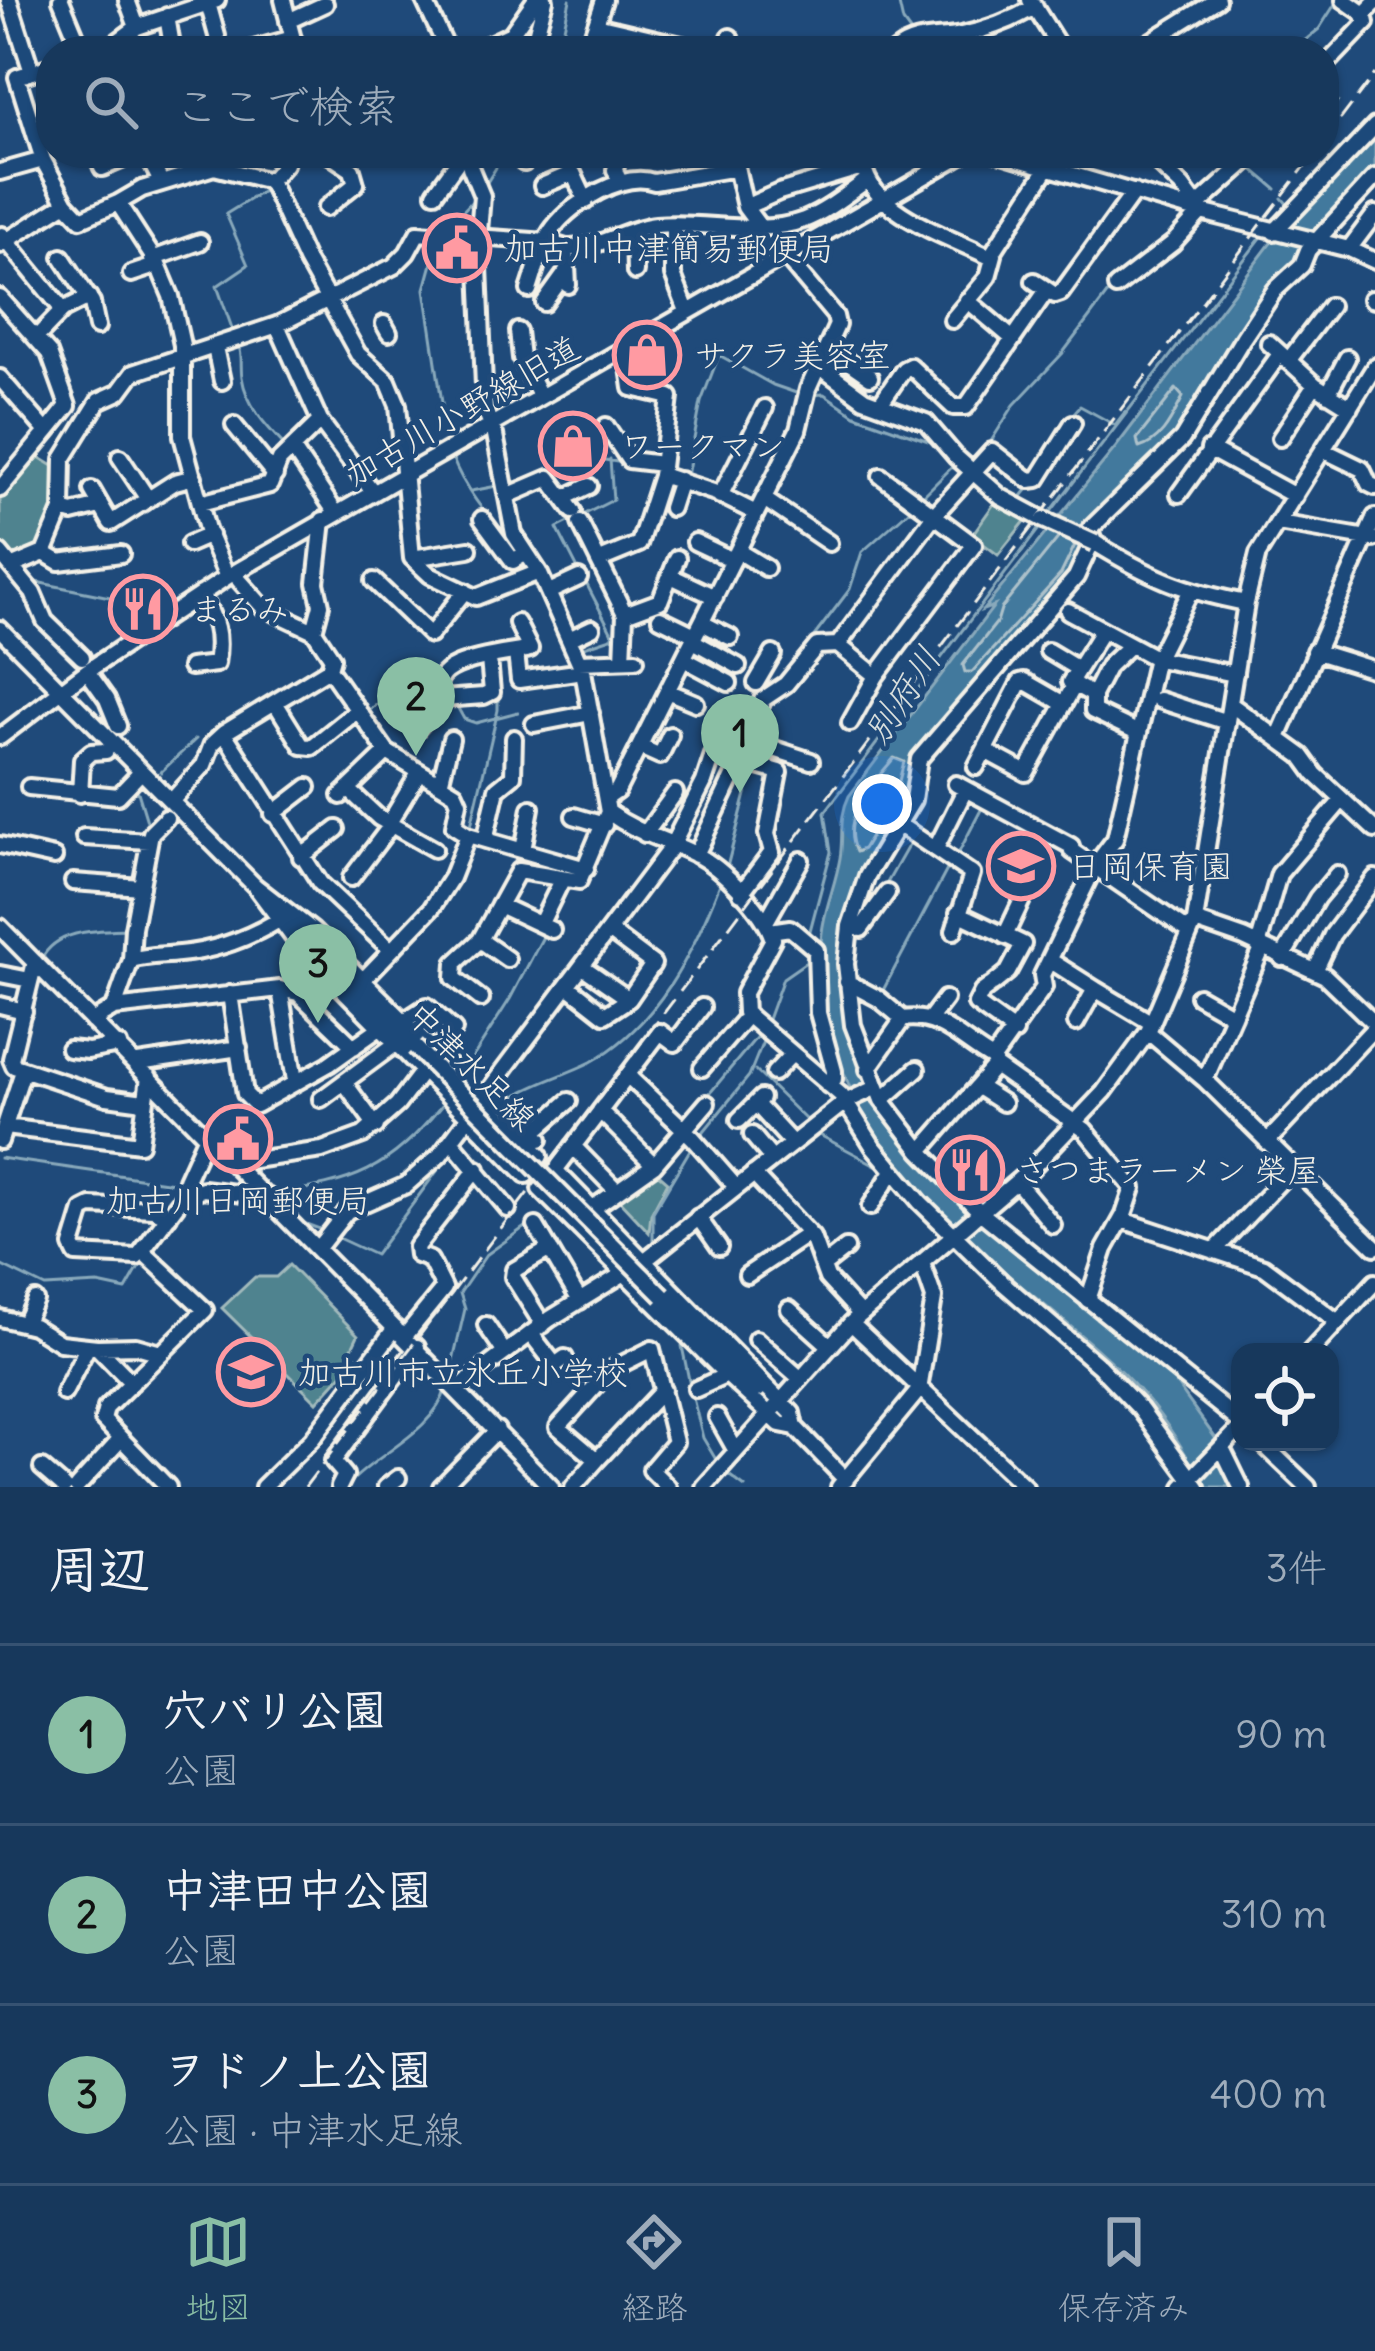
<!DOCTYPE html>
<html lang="ja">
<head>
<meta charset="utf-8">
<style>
	body { margin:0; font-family:Delius,"Klee One",sans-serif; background:#203f62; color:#f1f3f6 }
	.controls { position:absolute; right:36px; bottom:36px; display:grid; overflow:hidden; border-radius:24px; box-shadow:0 3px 9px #0004 }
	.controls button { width:108px; height:108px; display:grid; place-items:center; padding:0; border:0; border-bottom:3px solid #365272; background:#17385c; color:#f1f3f6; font:60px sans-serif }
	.you { position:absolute; left:882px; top:804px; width:42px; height:42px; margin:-30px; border:9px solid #fff; border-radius:50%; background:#1a73e8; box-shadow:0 0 0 18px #1a73e833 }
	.badge { display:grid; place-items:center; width:78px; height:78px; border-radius:50%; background:#8abfa5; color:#111; font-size:39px; font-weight:700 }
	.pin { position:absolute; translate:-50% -99px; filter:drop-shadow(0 3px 6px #0008) }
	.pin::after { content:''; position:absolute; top:63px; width:42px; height:36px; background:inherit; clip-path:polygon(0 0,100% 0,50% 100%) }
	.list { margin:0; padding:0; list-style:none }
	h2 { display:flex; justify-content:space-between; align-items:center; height:156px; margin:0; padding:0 48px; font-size:51px }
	h2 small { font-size:39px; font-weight:400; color:#9eacbb }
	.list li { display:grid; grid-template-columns:78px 1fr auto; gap:36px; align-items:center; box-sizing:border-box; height:180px; padding:0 48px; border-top:3px solid #365272 }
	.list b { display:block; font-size:45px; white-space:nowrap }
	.list p { margin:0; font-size:39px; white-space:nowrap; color:#9eacbb }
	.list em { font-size:39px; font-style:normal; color:#9eacbb }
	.icon { flex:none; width:66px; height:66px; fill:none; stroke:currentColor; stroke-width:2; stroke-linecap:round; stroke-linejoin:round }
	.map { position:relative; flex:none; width:1375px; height:1487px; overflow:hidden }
	.search { position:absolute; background:#17385c; box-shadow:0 3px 9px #0004; left:36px; right:36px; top:36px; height:132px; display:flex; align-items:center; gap:30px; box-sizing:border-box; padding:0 42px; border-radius:48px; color:#9eacbb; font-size:45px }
	.sheet { height:696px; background:#17385c }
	nav { display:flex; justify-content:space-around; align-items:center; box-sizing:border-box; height:168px; border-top:3px solid #365272; background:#17385c; font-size:33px; color:#9eacbb }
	nav a { display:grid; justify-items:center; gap:6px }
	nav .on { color:#8abfa5 }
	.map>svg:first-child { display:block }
	.green { fill:#50838f; stroke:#a2babc; stroke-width:3 }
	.water { fill:#42799d; stroke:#89a9bb; stroke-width:3 }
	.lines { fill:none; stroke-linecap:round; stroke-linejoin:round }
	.shore { stroke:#adc1ca; stroke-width:3 }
	.stream { stroke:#89a9bb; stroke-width:3 }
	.minor-casing { stroke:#f4f1e8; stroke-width:22 }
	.minor { stroke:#1f4a7a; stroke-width:14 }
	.rail { stroke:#f4f1e8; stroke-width:3; stroke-dasharray:18 9; stroke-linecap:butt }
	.minor-bridge-casing { stroke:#f4f1e8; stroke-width:22; stroke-linecap:butt }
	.minor-bridge { stroke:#1f4a7a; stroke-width:14 }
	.labels { text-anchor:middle; stroke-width:9; stroke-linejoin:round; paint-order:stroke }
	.poi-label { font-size:33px; fill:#f4f1e8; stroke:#1f4a7a; text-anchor:start }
	.street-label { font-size:33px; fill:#f4f1e8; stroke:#1f4a7a }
	.water-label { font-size:36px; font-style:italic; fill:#d9dfdd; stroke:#1f4a7a }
</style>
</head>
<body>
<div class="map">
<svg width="1375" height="1487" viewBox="0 0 1375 1487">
	<rect width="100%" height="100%" fill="#1f4a7a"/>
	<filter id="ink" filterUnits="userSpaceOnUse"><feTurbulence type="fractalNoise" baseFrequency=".00833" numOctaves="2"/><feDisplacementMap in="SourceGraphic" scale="24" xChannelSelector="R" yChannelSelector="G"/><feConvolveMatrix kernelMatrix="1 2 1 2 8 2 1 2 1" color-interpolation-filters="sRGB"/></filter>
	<g filter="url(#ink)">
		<path class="green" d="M37,456L60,470C61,493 54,540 32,554C27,558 19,558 13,560L0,544V496Z
			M996,501L1026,520L998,555L972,535Z
			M655,1171L668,1182L651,1214L649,1232L617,1198Z
			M289,1265L358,1335L350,1352L357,1358L317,1402L222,1308L255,1277H276Z"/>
		<path class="water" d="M1375,139V168L1311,235L1297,260L1231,341L1176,436L1152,457L1096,530L1080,564L926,745L905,802L858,882L841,977L845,1018L858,1066L874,1098L914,1156L969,1210L1160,1361L1219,1443L1236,1487H1204C1186,1454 1169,1424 1144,1396C1104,1350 1054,1314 1008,1275C900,1184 821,1095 821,947C821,916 835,888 840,858C844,835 838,819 849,796L994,606L983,610L1116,447L1270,244Z"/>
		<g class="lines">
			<path class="shore" d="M1176,389L1183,397C1172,418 1162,442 1139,448L1137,439Z
				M1059,537L1001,609L997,622L963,665L965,672H972L1061,574L1075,545
				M894,758L904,762L895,796L863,849L856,852C839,817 873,784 894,758Z"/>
			<path class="stream" d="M898,0L903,22L911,33
				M559,51L570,0
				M1292,51L1319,29L1337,1
				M1324,113L1338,101
				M1056,156L1114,153
				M1250,167L1276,189
				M486,184L505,153
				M1282,198L1288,205L1299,198
				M445,230L474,199
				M439,238L425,289L447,436
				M233,331L217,286L248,265L226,214L265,190
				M239,346C243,358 240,365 242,377C246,405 267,427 286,447
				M811,395L824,394L855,415L934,443
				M1068,420L1080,406L1115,425L1125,412
				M988,446L1014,405L1062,354L1111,289
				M961,450L975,462
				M452,457C466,494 493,522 519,553
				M639,468L654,472
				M552,472L598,459L624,463
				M687,476L701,402L719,355L773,385L802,395
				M512,483L537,476
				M471,491L497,486
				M920,499L951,468L957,467
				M1019,500L1031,485
				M1046,518L1263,235
				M327,549L330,527
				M0,564L1,566
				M580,573L557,528L613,500L610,459
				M36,582L110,597L147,615
				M555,625L573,666
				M581,648L614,637L585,581
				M787,672L850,589L862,552L914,506
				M455,703L464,719L476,723L518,712
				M365,713L406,684L433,693
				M161,772L196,739
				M138,792L149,828
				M598,793L599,814
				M470,830L498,710V663
				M957,856L983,806
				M581,859L593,829
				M727,867L752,771
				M883,890L911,841
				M550,924L570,885
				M808,938L831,852L825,812L1041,526
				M41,960C56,929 97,930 128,929
				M880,996L949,866
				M766,1025L783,978L806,962L807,948
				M755,1070L808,1122
				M464,1071L510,999L545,933
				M513,1097C538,1082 565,1075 591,1062C658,1025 694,951 721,881
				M682,1118L710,1093L760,1033
				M814,1132L885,1170
				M700,1136L749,1076L764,1039
				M657,1152L676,1126
				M0,1158L180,1184
				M273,1193C352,1185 391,1169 441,1106
				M260,1202L283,1223
				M298,1221L322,1230
				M336,1237L375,1255L451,1152
				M653,1248V1212L694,1143
				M0,1265L45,1287L98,1284L126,1290L142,1262
				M682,1346L690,1385
				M450,1373L465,1309L460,1293L486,1255L529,1224
				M692,1394L703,1438L718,1463
				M726,1473L745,1487
				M348,1485C377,1453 434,1432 446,1388"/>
			<defs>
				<path id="minor" d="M9,0L32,72
					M61,0L82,51
					M127,0L137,27
					M283,0L296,51
					M424,0L448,51
					M1030,0L1062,51
					M1344,0L1364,14
					M208,3L217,36
					M167,16L171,40
					M288,21L325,4
					M596,25L707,51
					M129,33L141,51
					M96,51L110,47L137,27L217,0
					M246,51L293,38
					M475,51L511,34L535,0
					M532,51L545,0
					M587,51L604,0
					M727,51L730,37
					M896,51C916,35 937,40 961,35C987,30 1012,20 1035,7
					M1135,51L1217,0
					M1324,67L1366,23L1364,14L1375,3
					M96,153L102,168L121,160
					M470,153V167L482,196L478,243L485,410L495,435L514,534L539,572L583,671L608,812L579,881L518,871L480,940L455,963L454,978L481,999
					M619,153L615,170L620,183
					M733,153L745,207
					M863,153C858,210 949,236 990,257L1048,167L1052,153
					M998,153L1201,212L1349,249L1375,261
					M1147,153L1182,186L1201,212
					M804,161L844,153
					M524,163L529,153
					M153,166L161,182
					M0,172L43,160
					M270,181L306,260L358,354L388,381L398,405L412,558L430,575L476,597L539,572
					M270,181L285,164L288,153
					M542,186L573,173L586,201
					M435,193L463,154
					M66,203L81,219L118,203
					M1197,206L1256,153
					M326,208L356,184L352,170L327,153
					M673,225V275L687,311
					M759,226L745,207L779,192L862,167
					M1274,232L1375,126
					M634,233L635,272
					M2,235L63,310
					M0,245L66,203L43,160L17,77L51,66
					M566,248C599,250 625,228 656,225C704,220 758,237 804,220C827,211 847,194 867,180
					M1349,249L1375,214
					M62,257L92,303L97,327
					M152,259L200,242
					M131,274L158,265
					M1034,281L1055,295L1061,293L1134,192
					M1116,287L1173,243L1201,212
					M529,290C536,271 541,243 554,227C572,203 623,171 654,182L736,168
					M0,298L49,353L68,406L47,432
					M1371,299L1375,300
					M967,300L1013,339
					M544,303L567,271
					M952,320L988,277L994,255
					M384,324L389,333
					M518,331L521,358L540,396
					M37,337L63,310L89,297
					M1269,343L1315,385L1350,407
					M215,347L222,381
					M828,348L870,377
					M1288,361L1330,306
					M819,366L864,399L926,422L956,457L1001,497L1044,520
					M0,378L47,432L0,489
					M1328,394L1347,358
					M880,404L904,369L910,366L953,407H966L1047,290
					M320,421L373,492
					M234,425L275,475
					M606,426L629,460L662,464
					M1280,438L1315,385
					M292,448L336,513
					M1209,449L1295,496
					M1323,450L1362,469L1369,484L1375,487
					M120,457L148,499
					M661,475L716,493L756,513
					M92,490L111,523L175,482L194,477
					M1179,494L1280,354
					M507,496L549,478L573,511
					M720,496L765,408
					M566,497L589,486
					M764,499L829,543
					M200,503L270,485L280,460L320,421L277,325
					M671,508L680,480
					M62,510L72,513L100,506
					M482,519L513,561L526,553
					M323,520L316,583L321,605L314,631L332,658L329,669L387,752L455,793L459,802L454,826L468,835L586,869
					M580,523L625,614L623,660
					M1278,523L1373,539
					M695,542L733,560
					M1095,543C1150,577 1183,591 1246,603
					M189,544L210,535
					M738,551L766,568
					M0,553L33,593L45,621L82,657
					M44,553L62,510L63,459L99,401L119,392L133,373L277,325L394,266L407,253L418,233L547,242L566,248L568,285
					M412,558L469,549
					M600,560L639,544L661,476L670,397L632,388L626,347
					M13,566L44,553L59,562L121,554
					M227,577L208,533L182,436V345L171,296L158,265L118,203L142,189L214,167L270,181
					M675,578L715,597
					M239,580L263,607L314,631
					M374,581L430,635L465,591
					M549,592L579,578
					M1068,611L1157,659L1235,674
					M625,614L660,601L677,558
					M660,618L695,635
					M702,623L730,637
					M0,629L259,890
					M1102,631L1070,682L1093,695V711L1137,732
					M569,639L592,628
					M693,641L738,666
					M838,645L876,676
					M1048,651L1078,669
					M1314,651L1375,670
					M516,653L519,680L583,671
					M684,659L729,683
					M579,662L636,660
					M190,667L216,664C221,633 216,621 201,594
					M87,671L107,699L118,726
					M756,683L773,654
					M667,691L696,703
					M1093,695L1108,666L1129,646
					M442,699L484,696L492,692L489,659
					M1159,700L1227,722
					M276,704L302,746L312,747L358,710
					M1230,704L1302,756L1315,774L1375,830
					M850,723L876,676L974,545L881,476
					M534,724L591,713
					M417,729L442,699C419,659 506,655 530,649L517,623
					M224,733L320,883L391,950
					M0,737L87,671L227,577L965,153
					M1278,738L1375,517
					M753,742L811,761
					M640,747L660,756L670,735
					M985,751L1026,773L1075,684
					M976,767L1020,682L1024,681L1064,704
					M440,784L451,739
					M956,784L1071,846L1072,851L1190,932
					M29,787L118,796L141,772
					M348,789L379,818L434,849
					M80,794L82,760L91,752L106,751
					M176,796L204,765L212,744L224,733L329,669
					M341,796L387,752
					M607,798L617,791L798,430L808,389L837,325L835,316L780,250
					M608,812C638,834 665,839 695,854C723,868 764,911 773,939L744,993L745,1013L841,1095L873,1146L920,1202L1003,1283L1099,1366L1140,1409L1197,1487
					M273,814L308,787
					M574,816L604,825
					M389,823L419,773
					M898,824L972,874L954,931
					M645,834L675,793
					M84,837L149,841
					M485,840L497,789L513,776L514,738
					M0,845L54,857
					M937,846L965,790
					M523,850L531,808
					M696,855L737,768L747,763L762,700L786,684L817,646L838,645L935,514L992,451L1029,480L1038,479L1073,423
					M301,857L337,829
					M351,878L392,824
					M73,882L141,887
					M255,886L313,931L540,1156L526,1175L298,944Z
					M741,893L772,852L767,834L779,772L747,763
					M499,905L552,930
					M958,913L1023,944L1008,972L993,984
					M767,920L801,860
					M1195,921L1244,938L1325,976L1375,1024
					M541,923L562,880
					M850,926L861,929L887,893
					M0,927L551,1487
					M296,927L415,1047
					M770,931L790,928L816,950
					M1005,936L1022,900
					M480,940L507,959
					M1258,946L1279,874L1342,800
					M816,950L818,1013L834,1071V1079L828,1085
					M1282,958L1317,898L1337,874
					M131,960L133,928L151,833L166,818
					M1051,961L1095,989L1076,1023
					M35,962L11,1059L14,1066L107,1097L144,1102
					M583,967L629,999
					M1315,971L1332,935L1375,878
					M0,974L30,980
					M363,980L431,909L451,878L468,835
					M847,982L879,999L903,1019C940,1013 963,1043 993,1059
					M568,986L605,1015L629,999L653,964L609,931
					M990,986L982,992L976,1004L1015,1032
					M280,989L295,1081
					M1095,989L1152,1023
					M230,994L245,1094L256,1105L329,1064L381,1027
					M1198,996L1233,1016
					M0,1005L24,1011
					M114,1008L280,989L298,993L354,1047
					M929,1020L945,999
					M92,1021L114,1008L131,960C148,955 162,956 179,954C214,951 249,938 279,920
					M1148,1032L1205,1080L1375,1247
					M69,1049L88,1051L119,1045
					M138,1063L239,1048
					M995,1066L1085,1130L1133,1188L1124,1215L1105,1249L1088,1300
					M702,1068L748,1015
					M868,1069L903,1019
					M774,1073L791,1055
					M627,1075L693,1138L736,1187
					M1205,1080L1262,949
					M344,1082L376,1126
					M492,1086L540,1139
					M978,1087L1003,1103
					M321,1099L397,1043
					M882,1100L917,1069
					M756,1104L792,1143
					M600,1111L654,1165
					M739,1120L761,1098
					M5,1127L140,1144L149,1077
					M534,1132L569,1101
					M752,1135L772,1159
					M0,1141L23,1071
					M451,1141L508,1209
					M1267,1142L1375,1027
					M573,1146L617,1191
					M921,1151L995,1066L993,1059L1044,987L1042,975L1096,864L1115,839L1155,662L1190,592
					M234,1163L322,1150L363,1135L397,1105L454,1030L427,1006L404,1021
					M559,1165L660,1032L675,1043L702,1007
					M556,1171L792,1413L795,1427L780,1424L727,1375L540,1189Z
					M753,1174L812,1237L827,1278L860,1314
					M1017,1182L1053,1225
					M184,1195L203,1189L268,1197
					M870,1207L893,1171
					M593,1208L654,1165L707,1103
					M698,1217L719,1247
					M1122,1220L1264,1267L1338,1322
					M536,1226L580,1301
					M318,1248L347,1211L406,1185L440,1155L671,847L704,782L719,737
					M142,1251L137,1257L76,1254L72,1246L83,1210L91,1206L153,1209L169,1216
					M1214,1251L1293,1168
					M823,1266L846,1248
					M747,1275L808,1234
					M663,1296L758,1390
					M789,1309L830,1346
					M0,1318L33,1326L60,1343L97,1347L132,1383
					M851,1323L1025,1487
					M24,1324L35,1300
					M486,1325L505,1353
					M543,1325L513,1277L514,1270L550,1249
					M531,1334L555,1365L565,1358
					M405,1336L444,1288L430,1260L417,1255L416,1247L477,1169
					M756,1339L801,1379
					M97,1347L136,1346L161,1353
					M1310,1352L1375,1282
					M457,1389L550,1319L644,1261L845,1102L877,1087
					M696,1389L727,1375
					M64,1393L88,1346
					M717,1417L736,1451
					M1240,1422L981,1213L921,1151L882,1100L853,1025L846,964L850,926L867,876L913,800L919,759L1076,577L1093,540L1090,529L1182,439L1243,338L1275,290L1302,265L1308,250L1375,177
					M791,1423L846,1480
					M1261,1442L1308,1487
					M1222,1448L1241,1487
					M597,1460L663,1390
					M42,1468L64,1487
					M77,1487L121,1439
					M168,1487L103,1420L106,1408L205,1310L142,1251L184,1195L186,1180L206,1136
					M263,1487L312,1439L395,1328
					M339,1487L345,1475L333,1461L417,1347
					M386,1487L398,1478
					M441,1487L497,1430
					M573,1487L597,1460L558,1427L610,1370L652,1349L675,1442L651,1470L668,1487
					M704,1487L851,1323L1030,1170L1104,1092L1148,1032L1195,921L1246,603L1258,554L1375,366
					M839,1487L919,1390L934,1298L922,1263
					M1183,1487L1240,1428"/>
			</defs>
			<use href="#minor" class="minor-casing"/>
			<use href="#minor" class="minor"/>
			<path class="rail" d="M1324,141L1375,74
				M305,1487L1315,153"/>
			<defs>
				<path id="minor-bridge" d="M1044,520L1095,543
					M415,1047L663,1296"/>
			</defs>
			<use href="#minor-bridge" class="minor-bridge-casing"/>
			<use href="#minor-bridge" class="minor-bridge"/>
		</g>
	</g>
	<defs>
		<symbol id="civic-ring" viewBox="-11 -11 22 22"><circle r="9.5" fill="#1f4a7a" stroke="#ff9aa2" stroke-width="1.5"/><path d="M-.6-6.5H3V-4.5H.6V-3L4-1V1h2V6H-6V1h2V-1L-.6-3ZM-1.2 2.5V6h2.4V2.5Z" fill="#ff9aa2"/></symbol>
		<symbol id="shop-ring" viewBox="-11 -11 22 22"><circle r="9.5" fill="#1f4a7a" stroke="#ff9aa2" stroke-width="1.5"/><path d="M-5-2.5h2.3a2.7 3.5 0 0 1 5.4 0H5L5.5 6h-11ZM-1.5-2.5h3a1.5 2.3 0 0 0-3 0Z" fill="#ff9aa2"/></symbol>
		<symbol id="restaurant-ring" viewBox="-11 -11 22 22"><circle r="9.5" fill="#1f4a7a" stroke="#ff9aa2" stroke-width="1.5"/><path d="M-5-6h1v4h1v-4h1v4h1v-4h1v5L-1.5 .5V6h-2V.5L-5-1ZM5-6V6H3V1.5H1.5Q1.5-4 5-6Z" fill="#ff9aa2"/></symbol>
		<symbol id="school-ring" viewBox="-11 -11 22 22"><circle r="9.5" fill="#1f4a7a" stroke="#ff9aa2" stroke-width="1.5"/><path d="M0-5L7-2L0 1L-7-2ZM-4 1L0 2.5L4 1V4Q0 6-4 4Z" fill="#ff9aa2"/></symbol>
	</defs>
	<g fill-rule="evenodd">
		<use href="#civic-ring" x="419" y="210" width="76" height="76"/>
		<use href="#shop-ring" x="609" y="317" width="76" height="76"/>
		<use href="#shop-ring" x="535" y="408" width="76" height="76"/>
		<use href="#restaurant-ring" x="105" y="571" width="76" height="76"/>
		<use href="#school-ring" x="983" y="828" width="76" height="76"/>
		<use href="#civic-ring" x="200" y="1101" width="76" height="76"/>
		<use href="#restaurant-ring" x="932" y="1132" width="76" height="76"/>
		<use href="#school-ring" x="213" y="1334" width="76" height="76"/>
	</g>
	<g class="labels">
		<g class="poi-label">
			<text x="504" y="260">加古川中津簡易郵便局</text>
			<text x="694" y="367">サクラ美容室</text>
			<text x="620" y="458">ワークマン</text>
			<text x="190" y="621">まるみ</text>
			<text x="1068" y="878">日岡保育園</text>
			<text x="1016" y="1182">さつまラーメン 榮屋</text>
			<text x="238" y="1212" text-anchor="middle">加古川日岡郵便局</text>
			<text x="298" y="1384">加古川市立氷丘小学校</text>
		</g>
		<g class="street-label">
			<text transform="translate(462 410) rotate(-30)" y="12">加古川小野線旧道</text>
			<text transform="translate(472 1066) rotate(45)" y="12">中津水足線</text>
		</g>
		<g class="water-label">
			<text transform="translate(902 695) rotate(-57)" y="13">別府川</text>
		</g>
	</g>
</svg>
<div class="controls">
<button><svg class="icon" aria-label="locate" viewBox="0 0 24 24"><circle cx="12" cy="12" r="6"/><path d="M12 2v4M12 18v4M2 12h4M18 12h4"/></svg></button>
</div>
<div class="you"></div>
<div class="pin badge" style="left:740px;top:793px">1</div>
<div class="pin badge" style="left:416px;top:756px">2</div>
<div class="pin badge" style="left:318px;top:1023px">3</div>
<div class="search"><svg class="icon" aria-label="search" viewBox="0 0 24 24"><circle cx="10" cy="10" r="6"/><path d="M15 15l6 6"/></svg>ここで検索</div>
</div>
<section class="sheet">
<h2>周辺<small>3件</small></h2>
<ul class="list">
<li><span class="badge">1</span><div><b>穴バリ公園</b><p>公園</p></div><em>90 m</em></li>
<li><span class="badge">2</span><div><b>中津田中公園</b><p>公園</p></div><em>310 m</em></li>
<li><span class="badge">3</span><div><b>ヲドノ上公園</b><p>公園 · 中津水足線</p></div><em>400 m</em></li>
</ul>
</section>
<nav>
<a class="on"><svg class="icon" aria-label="map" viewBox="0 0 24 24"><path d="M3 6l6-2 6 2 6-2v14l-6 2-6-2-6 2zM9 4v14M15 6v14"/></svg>地図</a>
<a><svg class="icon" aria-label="directions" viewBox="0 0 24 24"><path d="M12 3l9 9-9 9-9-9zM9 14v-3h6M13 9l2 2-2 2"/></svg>経路</a>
<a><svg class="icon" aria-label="saved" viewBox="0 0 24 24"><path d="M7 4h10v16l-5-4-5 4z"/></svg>保存済み</a>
</nav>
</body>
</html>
